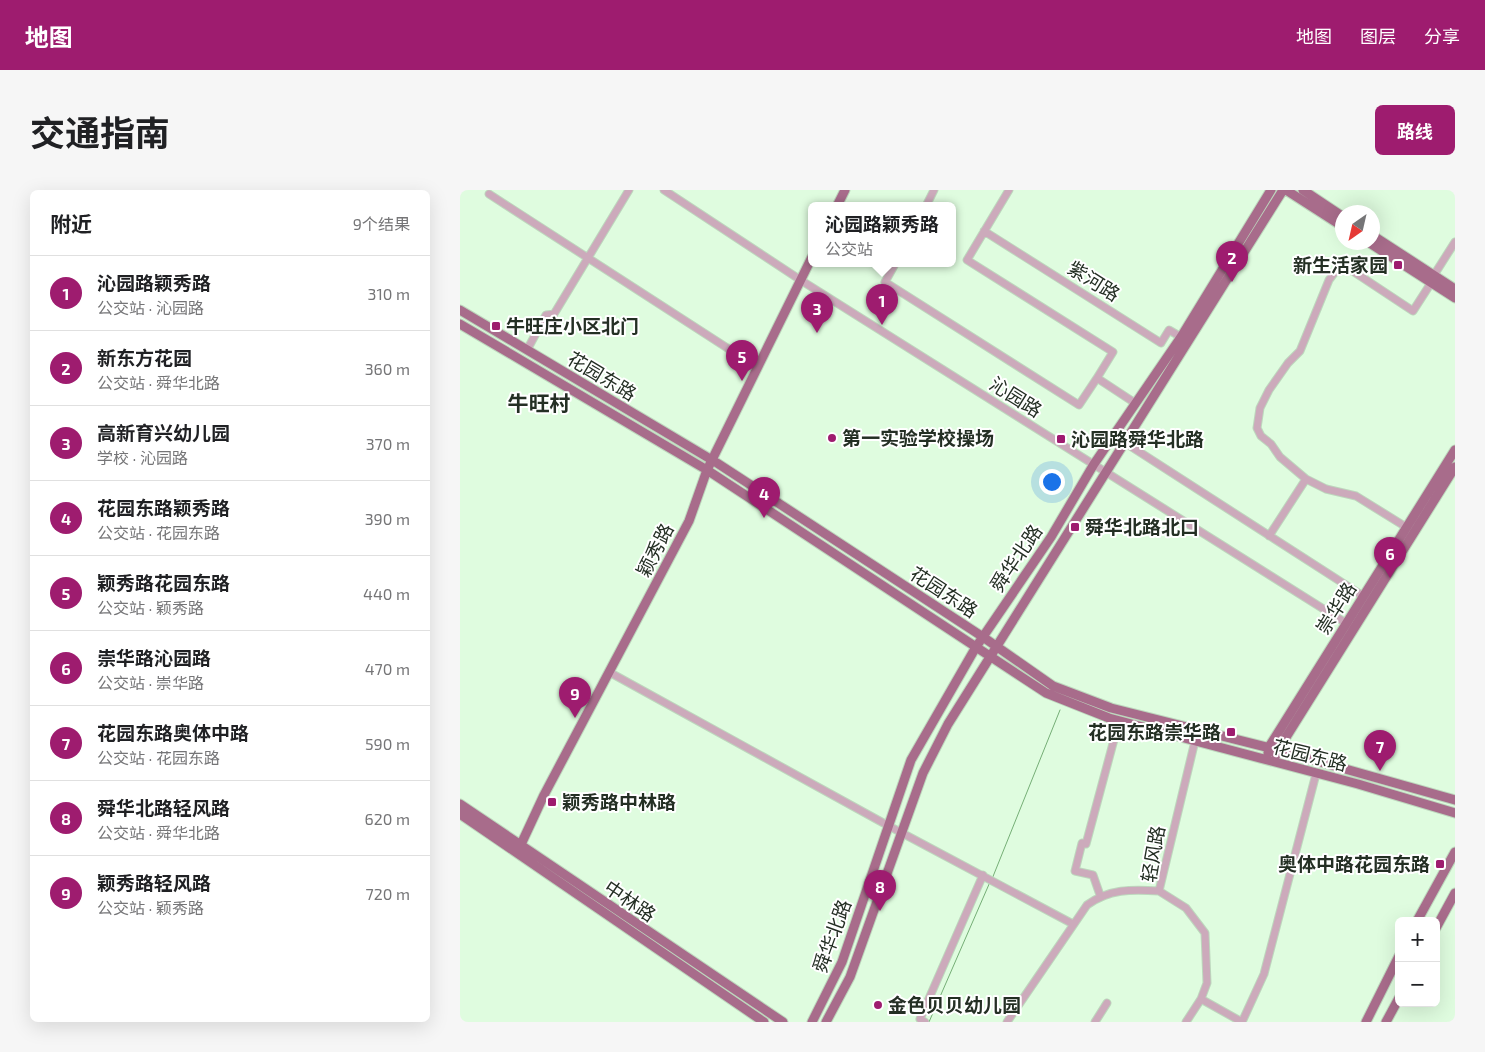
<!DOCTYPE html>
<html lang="zh">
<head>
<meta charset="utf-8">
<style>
	body { margin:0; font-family:"Exo 2","Noto Sans SC",sans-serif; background:#f6f6f6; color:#202124 }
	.controls { position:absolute; right:15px; bottom:15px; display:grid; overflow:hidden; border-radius:8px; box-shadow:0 5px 20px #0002 }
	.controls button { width:45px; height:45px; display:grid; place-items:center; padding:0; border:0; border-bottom:1px solid #e0e0e0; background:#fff; color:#202124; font:25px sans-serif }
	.compass { position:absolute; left:875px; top:15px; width:45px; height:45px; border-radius:50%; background:#fff; box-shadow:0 5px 20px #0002; rotate:214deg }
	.you { position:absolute; left:591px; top:291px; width:18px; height:18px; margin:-12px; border:4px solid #fff; border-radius:50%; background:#1a73e8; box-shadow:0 0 0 8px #1a73e833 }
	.badge { display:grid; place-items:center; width:32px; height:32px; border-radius:50%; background:#9e1c6f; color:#fff; font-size:16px; font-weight:700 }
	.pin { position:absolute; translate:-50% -41px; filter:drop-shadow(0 1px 2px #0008) }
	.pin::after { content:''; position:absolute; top:26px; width:18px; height:15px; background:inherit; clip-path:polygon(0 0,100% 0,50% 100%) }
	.popup { position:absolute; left:348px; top:12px; width:148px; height:65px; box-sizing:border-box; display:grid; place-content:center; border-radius:8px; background:#fff; filter:drop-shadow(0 1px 4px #0005); font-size:16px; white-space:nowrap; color:#757577 }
	.popup b { font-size:19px; color:#202124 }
	.popup::after { content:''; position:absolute; left:50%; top:100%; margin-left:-10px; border:10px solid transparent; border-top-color:#fff }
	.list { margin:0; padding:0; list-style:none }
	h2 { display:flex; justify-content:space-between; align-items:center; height:65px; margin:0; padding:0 20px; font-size:21px }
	h2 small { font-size:16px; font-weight:400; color:#757577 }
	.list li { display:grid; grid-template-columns:32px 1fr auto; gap:15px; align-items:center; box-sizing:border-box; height:75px; padding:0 20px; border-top:1px solid #e0e0e0 }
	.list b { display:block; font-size:19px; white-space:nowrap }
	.list p { margin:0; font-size:16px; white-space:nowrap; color:#757577 }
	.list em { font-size:16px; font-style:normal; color:#757577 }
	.map { position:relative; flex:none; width:995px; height:832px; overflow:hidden; border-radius:8px }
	header { display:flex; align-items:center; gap:30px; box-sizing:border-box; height:70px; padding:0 25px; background:#9e1c6f; color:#fff }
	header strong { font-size:24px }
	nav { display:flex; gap:28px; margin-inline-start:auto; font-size:18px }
	.intro { display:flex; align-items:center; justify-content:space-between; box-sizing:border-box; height:120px; padding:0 30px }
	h1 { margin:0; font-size:35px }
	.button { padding:12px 22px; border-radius:8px; background:#9e1c6f; color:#fff; font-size:18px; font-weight:700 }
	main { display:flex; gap:30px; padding:0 30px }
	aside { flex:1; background:#fff; border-radius:8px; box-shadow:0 5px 20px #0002 }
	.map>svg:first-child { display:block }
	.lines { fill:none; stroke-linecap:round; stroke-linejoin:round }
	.stream { stroke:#75ae76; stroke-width:1 }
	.minor-casing { stroke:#bdd7bd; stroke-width:9 }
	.major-casing { stroke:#bdd7bd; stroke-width:11 }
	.minor { stroke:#cab; stroke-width:7 }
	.major { stroke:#a86c8b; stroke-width:9 }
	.poi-dot { fill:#9e1c6f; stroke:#fff; stroke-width:2 }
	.labels { text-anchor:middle; stroke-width:4; stroke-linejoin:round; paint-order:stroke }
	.poi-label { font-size:19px; font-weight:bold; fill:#242f24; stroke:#fff; text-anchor:start }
	.street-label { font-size:19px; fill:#242f24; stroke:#fff }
	.quarter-label { font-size:21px; font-weight:bold; fill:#242f24; stroke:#fff }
</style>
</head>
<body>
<header>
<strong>地图</strong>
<nav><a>地图</a><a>图层</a><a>分享</a></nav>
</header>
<div class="intro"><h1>交通指南</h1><a class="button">路线</a></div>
<main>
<aside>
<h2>附近<small>9个结果</small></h2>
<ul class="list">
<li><span class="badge">1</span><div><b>沁园路颖秀路</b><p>公交站 · 沁园路</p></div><em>310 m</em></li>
<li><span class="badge">2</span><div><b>新东方花园</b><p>公交站 · 舜华北路</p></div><em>360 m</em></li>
<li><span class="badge">3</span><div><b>高新育兴幼儿园</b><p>学校 · 沁园路</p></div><em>370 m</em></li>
<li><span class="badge">4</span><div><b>花园东路颖秀路</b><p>公交站 · 花园东路</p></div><em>390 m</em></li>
<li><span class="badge">5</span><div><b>颖秀路花园东路</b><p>公交站 · 颖秀路</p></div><em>440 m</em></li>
<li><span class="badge">6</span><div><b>崇华路沁园路</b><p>公交站 · 崇华路</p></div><em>470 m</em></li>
<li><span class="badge">7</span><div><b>花园东路奥体中路</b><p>公交站 · 花园东路</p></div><em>590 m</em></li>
<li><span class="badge">8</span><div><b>舜华北路轻风路</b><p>公交站 · 舜华北路</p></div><em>620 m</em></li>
<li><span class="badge">9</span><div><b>颖秀路轻风路</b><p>公交站 · 颖秀路</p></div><em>720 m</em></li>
</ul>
</aside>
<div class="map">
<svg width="995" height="832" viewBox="0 0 995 832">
	<rect width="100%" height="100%" fill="#dffcdf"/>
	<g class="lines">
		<path class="stream" d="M532,689L600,520
			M469,832L530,692"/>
		<defs>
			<path id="minor" d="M204,0L342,91L889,435
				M549,0L507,70L653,162L637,188L675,213
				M29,4L275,163
				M466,16L474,0
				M524,41L701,153L709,140L721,147
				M435,74L425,92L619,215L637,188
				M974,85L995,52
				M67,160L86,125L94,124L169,0
				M664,252L903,406
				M946,337L896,306L866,299L846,289L820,267L811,254L801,246L797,238L800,218L809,200L828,173L840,161L869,90L878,78L885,76L953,121L971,93
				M809,346L846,289
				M149,482L427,635L613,734
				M735,551L699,701L726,718L745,743L747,793L741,809L782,832
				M640,705L633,685L615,681L622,653L626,654L659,531
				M465,832L460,829L523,685
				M547,832L627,715C649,699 671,699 699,701
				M635,832L647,813
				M726,832L741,809
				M782,832L804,784L856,584"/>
			<path id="major" d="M826,0L882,36
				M843,0L882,26
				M377,16L385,0
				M912,45L995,99
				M908,52L995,108
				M0,120L257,273L523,447L593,496L651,518L818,560L995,610
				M0,134L247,280L586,503L649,528L898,594L995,623
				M808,563L809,557L995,260
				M816,565L818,560L995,277
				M0,614L323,832
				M0,624L304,832
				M57,663L84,605L229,331L247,280L352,67
				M957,731L995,662
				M976,738L995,703
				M352,832L382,772L451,570L516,457L591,347L634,274L721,147L811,0
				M366,832L390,787L463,583L488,534L823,0
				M906,832L939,766
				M926,832L939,808"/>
		</defs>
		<use href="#minor" class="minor-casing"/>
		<use href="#major" class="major-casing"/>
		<use href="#minor" class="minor"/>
		<use href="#major" class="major"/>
	</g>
	<g class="poi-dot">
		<rect x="933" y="70" width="10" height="10" rx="2.5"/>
		<rect x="31" y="131" width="10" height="10" rx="2.5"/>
		<circle cx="372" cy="248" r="5"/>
		<rect x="596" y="244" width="10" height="10" rx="2.5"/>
		<rect x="610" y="332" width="10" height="10" rx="2.5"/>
		<rect x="766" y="537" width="10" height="10" rx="2.5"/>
		<rect x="87" y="607" width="10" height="10" rx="2.5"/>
		<rect x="975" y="669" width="10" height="10" rx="2.5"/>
		<circle cx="418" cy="815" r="5"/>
	</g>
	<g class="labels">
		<g class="poi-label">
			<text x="928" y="82" text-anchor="end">新生活家园</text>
			<text x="46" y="143">牛旺庄小区北门</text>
			<text x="382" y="255">第一实验学校操场</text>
			<text x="611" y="256">沁园路舜华北路</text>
			<text x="625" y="344">舜华北路北口</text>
			<text x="761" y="549" text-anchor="end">花园东路崇华路</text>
			<text x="102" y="619">颖秀路中林路</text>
			<text x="970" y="681" text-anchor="end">奥体中路花园东路</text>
			<text x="428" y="822">金色贝贝幼儿园</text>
		</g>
		<g class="street-label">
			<text transform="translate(634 91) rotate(32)" y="7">紫河路</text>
			<text transform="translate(142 186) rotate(31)" y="7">花园东路</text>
			<text transform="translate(556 207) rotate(32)" y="7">沁园路</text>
			<text transform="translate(195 360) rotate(-63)" y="7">颖秀路</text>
			<text transform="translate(556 368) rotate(-56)" y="7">舜华北路</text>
			<text transform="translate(484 402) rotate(33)" y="7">花园东路</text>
			<text transform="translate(876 418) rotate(-58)" y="7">崇华路</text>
			<text transform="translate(850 565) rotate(14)" y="7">花园东路</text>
			<text transform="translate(693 664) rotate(-80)" y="7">轻风路</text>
			<text transform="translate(170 711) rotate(34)" y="7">中林路</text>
			<text transform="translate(372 746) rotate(-70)" y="7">舜华北路</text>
		</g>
		<g class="quarter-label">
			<text x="79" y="221">牛旺村</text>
		</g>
	</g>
</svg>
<div class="controls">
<button>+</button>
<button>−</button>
</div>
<svg class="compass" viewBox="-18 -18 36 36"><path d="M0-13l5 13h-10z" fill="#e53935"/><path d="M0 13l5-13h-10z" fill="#757577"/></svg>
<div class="you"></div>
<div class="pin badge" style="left:422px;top:135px">1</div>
<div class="popup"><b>沁园路颖秀路</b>公交站</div>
<div class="pin badge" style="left:772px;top:92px">2</div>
<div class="pin badge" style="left:357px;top:143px">3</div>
<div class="pin badge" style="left:304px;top:328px">4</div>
<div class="pin badge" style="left:282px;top:191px">5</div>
<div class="pin badge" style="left:930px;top:388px">6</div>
<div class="pin badge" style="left:920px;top:581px">7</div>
<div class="pin badge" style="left:420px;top:721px">8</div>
<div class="pin badge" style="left:115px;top:528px">9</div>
</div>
</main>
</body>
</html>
